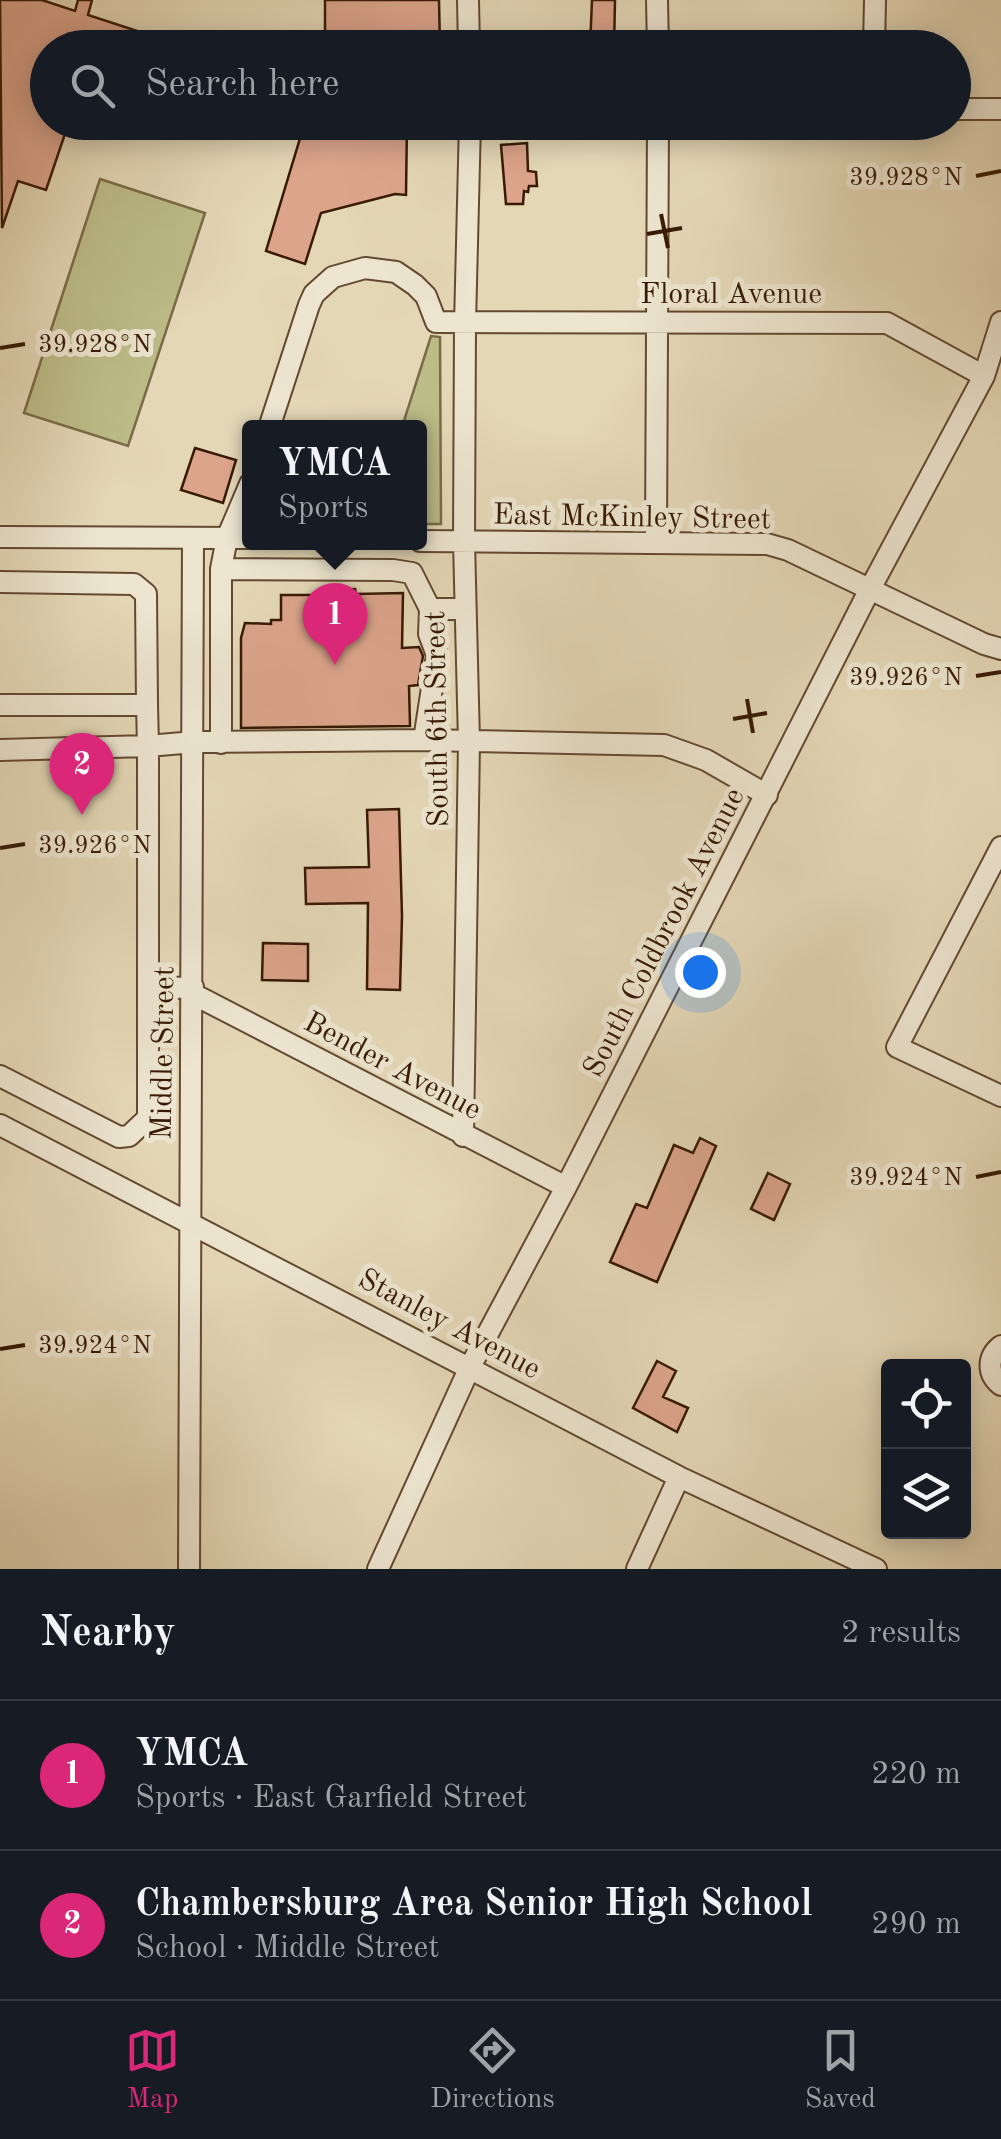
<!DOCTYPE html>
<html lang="en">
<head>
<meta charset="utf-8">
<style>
	body { margin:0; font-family:"Old Standard TT",serif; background:#20242c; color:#f1f3f6 }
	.controls { position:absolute; right:30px; bottom:30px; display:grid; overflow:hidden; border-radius:10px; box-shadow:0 5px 25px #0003 }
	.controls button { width:90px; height:90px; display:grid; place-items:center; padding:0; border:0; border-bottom:2px solid #363941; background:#171b24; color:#f1f3f6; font:50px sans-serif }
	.you { position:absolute; left:700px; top:972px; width:35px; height:35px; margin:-25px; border:8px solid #fff; border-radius:50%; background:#1a73e8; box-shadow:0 0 0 15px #1a73e833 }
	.badge { display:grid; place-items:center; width:65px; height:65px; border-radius:50%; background:#db2777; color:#fff; font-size:32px; font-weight:700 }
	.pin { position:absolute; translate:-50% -82px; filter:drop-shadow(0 2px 5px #0008) }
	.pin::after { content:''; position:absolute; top:52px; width:35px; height:30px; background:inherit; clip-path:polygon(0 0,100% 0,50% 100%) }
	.popup { position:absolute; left:242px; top:420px; width:185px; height:130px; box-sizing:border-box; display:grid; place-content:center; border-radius:10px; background:#171b24; filter:drop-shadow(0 2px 8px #0005); font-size:32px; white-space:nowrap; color:#9ea1a6 }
	.popup b { font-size:38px; color:#f1f3f6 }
	.popup::after { content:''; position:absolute; left:50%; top:100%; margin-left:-20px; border:20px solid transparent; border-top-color:#171b24 }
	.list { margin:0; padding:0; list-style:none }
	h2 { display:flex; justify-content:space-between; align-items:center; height:130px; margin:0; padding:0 40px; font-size:42px }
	h2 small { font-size:32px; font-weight:400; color:#9ea1a6 }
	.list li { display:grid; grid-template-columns:65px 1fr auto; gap:30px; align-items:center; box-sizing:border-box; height:150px; padding:0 40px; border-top:2px solid #363941 }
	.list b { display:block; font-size:38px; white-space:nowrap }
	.list p { margin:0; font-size:32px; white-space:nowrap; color:#9ea1a6 }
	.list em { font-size:32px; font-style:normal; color:#9ea1a6 }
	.icon { flex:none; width:55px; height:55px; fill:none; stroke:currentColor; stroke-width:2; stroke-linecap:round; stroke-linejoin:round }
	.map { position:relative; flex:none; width:1001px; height:1569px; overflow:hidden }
	.search { position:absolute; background:#171b24; box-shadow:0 5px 25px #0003; left:30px; right:30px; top:30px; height:110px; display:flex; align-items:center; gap:25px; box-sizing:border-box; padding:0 35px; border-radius:55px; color:#9ea1a6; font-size:38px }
	.sheet { height:430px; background:#171b24 }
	nav { display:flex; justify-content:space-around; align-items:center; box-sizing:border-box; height:140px; border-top:2px solid #363941; background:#171b24; font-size:28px; color:#9ea1a6 }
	nav a { display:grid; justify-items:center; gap:5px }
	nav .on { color:#db2777 }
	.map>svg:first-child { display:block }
	.green { fill:#bcbc88; stroke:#7a6b46; stroke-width:2.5 }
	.building { fill:#dba48b; stroke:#381a04; stroke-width:2.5 }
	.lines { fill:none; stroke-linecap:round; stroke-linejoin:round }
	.minor-casing { stroke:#634930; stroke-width:24 }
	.minor { stroke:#ede5d0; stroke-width:20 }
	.ticks { fill:none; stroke:#381a04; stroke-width:4 }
	.labels { text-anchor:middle; stroke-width:10; stroke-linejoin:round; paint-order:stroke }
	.street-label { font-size:30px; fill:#381a04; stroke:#ede5d0 }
	.ticks-label { font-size:25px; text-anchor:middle; fill:#381a04; stroke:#ede5d0; stroke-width:10; stroke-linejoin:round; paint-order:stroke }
</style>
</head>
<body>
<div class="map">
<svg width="1001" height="1569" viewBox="0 0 1001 1569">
	<rect width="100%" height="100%" fill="#e4d7b6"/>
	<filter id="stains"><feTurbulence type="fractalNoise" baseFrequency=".002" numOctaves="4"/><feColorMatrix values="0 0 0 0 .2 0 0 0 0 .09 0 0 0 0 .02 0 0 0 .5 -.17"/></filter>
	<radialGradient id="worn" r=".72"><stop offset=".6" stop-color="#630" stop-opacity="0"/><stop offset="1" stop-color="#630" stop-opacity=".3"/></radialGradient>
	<path class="green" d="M100,179L205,213L128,446L24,413Z
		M431,336L440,337L441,524H420V428L402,427Z"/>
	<path class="building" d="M0,0H42L75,11L78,0H92L88,15L180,45L48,48V122H69L46,190L18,181L2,228Z
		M325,0H439L440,48H325Z
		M592,0H615L614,48H590Z
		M270,122H407L406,195L395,194L321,213L305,264L266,251L301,135L269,125Z
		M527,143L528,171L536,172L537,186H529L528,192L524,191L523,204H506L501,145Z
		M195,448L236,460L223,503L181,490Z
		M355,589L356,594L403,593L402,648L419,647L423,656L418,685L409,686L410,726L241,728V638L245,623L271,624V620H281V595H323L322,590Z
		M399,809L402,916L400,990L367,989L368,903L306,904L305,868L369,867L367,810Z
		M263,943L308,944V981L262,980Z
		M700,1138L716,1146L657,1282L610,1262L636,1204L647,1208L674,1145L693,1153Z
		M768,1173L790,1184L774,1220L751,1209Z
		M657,1361L676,1371L663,1397L688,1408L677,1432L633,1408Z"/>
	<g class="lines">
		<defs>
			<path id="minor" d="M468,0L469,48
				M657,0L658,48
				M874,48L875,0
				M954,109H1001
				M269,428L309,305L314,294L333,277L365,268L396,272L415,285L426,296L436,322L887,323L984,376
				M0,537L250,538
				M420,541L767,544L788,550L984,644L1001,649
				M656,541L658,122
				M221,569L393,570L412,573L430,609H465
				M0,582L134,584L146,594L147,705
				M0,705H147L148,746L0,750
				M424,740L437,655L429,634L430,609
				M221,743V569L227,538L250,484
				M1001,847L897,1047L1001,1096
				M150,989L193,987
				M193,994L566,1187
				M0,1076L119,1137L129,1136L148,1118V746L194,742L424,740L664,745L706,760L767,795
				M0,1125L679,1477L876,1569
				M463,1136L469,742L464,542L465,324L470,122
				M1001,1346C987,1357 987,1374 1001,1385
				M189,1569L193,538
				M378,1569L470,1367L566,1187L870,589L984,376L1001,322
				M637,1569L679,1477"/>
		</defs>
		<use href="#minor" class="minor-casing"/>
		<use href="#minor" class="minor"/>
	</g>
	<path class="ticks" d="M976,176L1001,171M661,214L668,248M647,234L682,228M0,348L25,344M976,676L1001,672M747,699L753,733M733,719L767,713M0,848L25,844M976,1177L1001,1172M0,1349L25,1345"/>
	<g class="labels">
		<g class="street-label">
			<text x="731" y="303">Floral Avenue</text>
			<text transform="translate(632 516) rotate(1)" y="10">East McKinley Street</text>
			<text transform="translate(436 719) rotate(-91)" y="10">South 6th Street</text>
			<text transform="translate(663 932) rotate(-63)" y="10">South Coldbrook Avenue</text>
			<text transform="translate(162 1053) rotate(-89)" y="10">Middle Street</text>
			<text transform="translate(393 1065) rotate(28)" y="10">Bender Avenue</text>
			<text transform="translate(450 1323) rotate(28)" y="10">Stanley Avenue</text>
		</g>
	</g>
	<g class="ticks-label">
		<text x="906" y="185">39.928°N</text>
		<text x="95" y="352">39.928°N</text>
		<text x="906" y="685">39.926°N</text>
		<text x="95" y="853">39.926°N</text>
		<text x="906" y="1185">39.924°N</text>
		<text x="95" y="1353">39.924°N</text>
	</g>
	<rect width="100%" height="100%" filter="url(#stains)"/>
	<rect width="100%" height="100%" fill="url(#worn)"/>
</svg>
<div class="controls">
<button><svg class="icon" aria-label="locate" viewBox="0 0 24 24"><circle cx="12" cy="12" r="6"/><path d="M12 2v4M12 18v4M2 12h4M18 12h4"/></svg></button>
<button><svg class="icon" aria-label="layers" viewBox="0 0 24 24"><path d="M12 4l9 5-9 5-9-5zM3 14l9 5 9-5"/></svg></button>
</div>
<div class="you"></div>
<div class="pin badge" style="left:335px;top:665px">1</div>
<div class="popup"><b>YMCA</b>Sports</div>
<div class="pin badge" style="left:82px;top:815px">2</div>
<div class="search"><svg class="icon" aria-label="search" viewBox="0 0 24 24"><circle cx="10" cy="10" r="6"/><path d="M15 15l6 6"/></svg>Search here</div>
</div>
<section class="sheet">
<h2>Nearby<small>2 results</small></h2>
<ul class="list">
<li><span class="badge">1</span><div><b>YMCA</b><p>Sports · East Garfield Street</p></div><em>220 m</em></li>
<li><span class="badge">2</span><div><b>Chambersburg Area Senior High School</b><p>School · Middle Street</p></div><em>290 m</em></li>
</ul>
</section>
<nav>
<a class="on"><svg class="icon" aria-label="map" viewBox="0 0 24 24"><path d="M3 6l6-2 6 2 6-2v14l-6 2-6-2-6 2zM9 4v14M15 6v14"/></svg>Map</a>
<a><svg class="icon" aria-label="directions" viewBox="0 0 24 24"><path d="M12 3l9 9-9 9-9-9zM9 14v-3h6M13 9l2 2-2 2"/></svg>Directions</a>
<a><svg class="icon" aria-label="saved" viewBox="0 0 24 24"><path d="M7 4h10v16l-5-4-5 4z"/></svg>Saved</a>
</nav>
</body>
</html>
